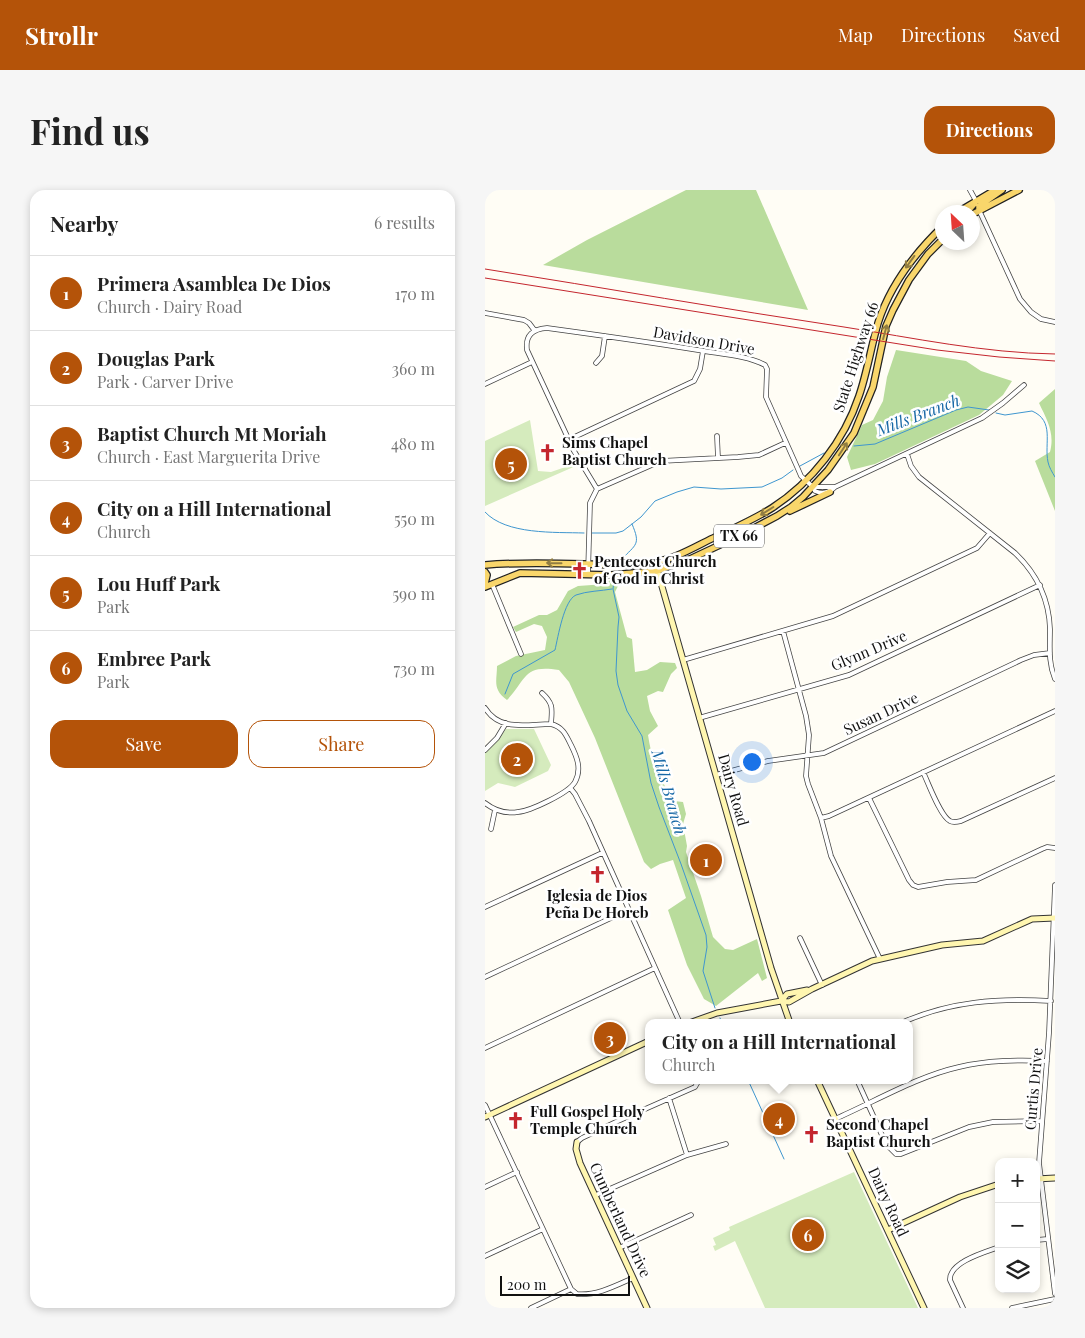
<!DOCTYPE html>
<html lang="en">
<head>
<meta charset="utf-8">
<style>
	body { margin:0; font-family:"Playfair Display",serif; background:#f6f6f6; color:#222 }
	.controls { position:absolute; right:15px; bottom:15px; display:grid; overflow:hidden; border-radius:10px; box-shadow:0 2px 8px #0003 }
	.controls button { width:45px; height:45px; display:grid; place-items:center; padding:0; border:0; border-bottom:1px solid #e0e0e0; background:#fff; color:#222; font:25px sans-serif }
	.compass { position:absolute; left:450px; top:15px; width:45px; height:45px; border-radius:50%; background:#fff; box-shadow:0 2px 8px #0003; rotate:335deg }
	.scale { position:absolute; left:15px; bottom:12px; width:130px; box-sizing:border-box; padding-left:5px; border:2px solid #111; border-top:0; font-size:14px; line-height:18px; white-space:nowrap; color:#111; -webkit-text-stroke:4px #fff; paint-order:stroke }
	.you { position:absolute; left:266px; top:571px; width:18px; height:18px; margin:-12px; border:4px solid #fff; border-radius:50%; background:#1a73e8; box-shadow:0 0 0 8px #1a73e833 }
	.badge { display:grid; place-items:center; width:32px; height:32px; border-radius:50%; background:#b45309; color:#fff; font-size:16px; font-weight:700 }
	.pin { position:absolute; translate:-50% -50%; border:2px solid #fff; box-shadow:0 1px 5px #0006 }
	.popup { position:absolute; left:160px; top:829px; width:268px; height:65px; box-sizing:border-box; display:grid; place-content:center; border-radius:10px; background:#fff; filter:drop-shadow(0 1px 4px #0005); font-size:16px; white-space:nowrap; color:#767676 }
	.popup b { font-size:19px; color:#222 }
	.popup::after { content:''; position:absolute; left:50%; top:100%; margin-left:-10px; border:10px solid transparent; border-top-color:#fff }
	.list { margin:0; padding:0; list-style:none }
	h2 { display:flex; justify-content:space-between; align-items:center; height:65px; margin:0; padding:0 20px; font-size:21px }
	h2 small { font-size:16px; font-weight:400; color:#767676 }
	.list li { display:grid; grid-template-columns:32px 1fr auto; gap:15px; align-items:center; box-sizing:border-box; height:75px; padding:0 20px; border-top:1px solid #e0e0e0 }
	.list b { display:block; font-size:19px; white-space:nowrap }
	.list p { margin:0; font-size:16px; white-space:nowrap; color:#767676 }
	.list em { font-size:16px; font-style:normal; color:#767676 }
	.actions { display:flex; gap:10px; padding:15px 20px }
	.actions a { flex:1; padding:11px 0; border:1px solid #b45309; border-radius:15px; text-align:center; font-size:18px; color:#b45309 }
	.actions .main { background:#b45309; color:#fff }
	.icon { flex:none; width:28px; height:28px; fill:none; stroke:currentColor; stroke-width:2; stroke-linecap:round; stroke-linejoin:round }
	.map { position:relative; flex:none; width:570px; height:1118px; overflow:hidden; border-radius:15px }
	header { display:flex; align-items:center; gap:30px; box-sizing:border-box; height:70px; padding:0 25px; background:#b45309; color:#fff }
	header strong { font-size:24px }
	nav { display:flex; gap:28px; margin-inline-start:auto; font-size:18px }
	.intro { display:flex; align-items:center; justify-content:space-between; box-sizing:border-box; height:120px; padding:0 30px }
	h1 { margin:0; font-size:35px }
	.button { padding:12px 22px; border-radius:15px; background:#b45309; color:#fff; font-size:18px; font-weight:700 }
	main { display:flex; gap:30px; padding:0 30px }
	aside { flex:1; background:#fff; border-radius:15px; box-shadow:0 2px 8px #0003 }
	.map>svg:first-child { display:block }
	.green { fill:#d5ebbd }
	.forest { fill:#b9dc9c }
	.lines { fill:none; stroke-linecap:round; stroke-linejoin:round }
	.stream { stroke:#3f96cf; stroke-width:1 }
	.street-casing { stroke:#444; stroke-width:5.5 }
	.secondary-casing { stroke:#333; stroke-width:7 }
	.primary-casing { stroke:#222; stroke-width:8 }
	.street { stroke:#fff; stroke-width:4 }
	.secondary { stroke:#fff6b0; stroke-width:5 }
	.primary { stroke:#f9d66b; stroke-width:5.5 }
	.tram { stroke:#c4262e; stroke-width:1 }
	.rail { stroke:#c4262e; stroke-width:1 }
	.oneway { stroke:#917d42 }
	.labels { text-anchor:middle; stroke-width:5; stroke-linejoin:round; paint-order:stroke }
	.shield { fill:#fff; stroke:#585858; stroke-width:1 }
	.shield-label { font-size:14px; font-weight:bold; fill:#111 }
	.street-label { font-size:15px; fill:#111; stroke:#fff }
	.poi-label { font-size:15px; font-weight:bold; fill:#111; stroke:#fff; text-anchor:start }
	.water-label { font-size:16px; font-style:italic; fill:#1768a6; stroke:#fff }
</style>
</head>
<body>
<header>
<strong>Strollr</strong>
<nav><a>Map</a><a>Directions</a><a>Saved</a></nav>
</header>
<div class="intro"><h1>Find us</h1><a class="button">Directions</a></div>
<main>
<aside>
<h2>Nearby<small>6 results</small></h2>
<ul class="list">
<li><span class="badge">1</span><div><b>Primera Asamblea De Dios</b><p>Church · Dairy Road</p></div><em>170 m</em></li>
<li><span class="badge">2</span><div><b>Douglas Park</b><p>Park · Carver Drive</p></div><em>360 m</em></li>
<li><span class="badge">3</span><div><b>Baptist Church Mt Moriah</b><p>Church · East Marguerita Drive</p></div><em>480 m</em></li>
<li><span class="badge">4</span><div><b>City on a Hill International</b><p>Church</p></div><em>550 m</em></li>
<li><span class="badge">5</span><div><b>Lou Huff Park</b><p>Park</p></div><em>590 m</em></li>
<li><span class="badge">6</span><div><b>Embree Park</b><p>Park</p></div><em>730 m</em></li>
</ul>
<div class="actions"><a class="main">Save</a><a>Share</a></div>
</aside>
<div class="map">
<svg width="570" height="1118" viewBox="0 0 570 1118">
	<rect width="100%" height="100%" fill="#fffdf5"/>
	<path class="green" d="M45,230L53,281L66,282L92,273L93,275L0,316V251Z
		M21,539H49L66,575L63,581L30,597L13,593L0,601V562L9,554Z
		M369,982L433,1118H280L250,1051L230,1061L228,1056L231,1055L228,1048L245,1040L244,1037Z"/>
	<path class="forest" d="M201,0H271L323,120L58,75L102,50Z
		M411,160L481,171L496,181L527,191L518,205L494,225L390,274L366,280L362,267L377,235L388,230L398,211L402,187Z
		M570,199V321L550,271L565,262C570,243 562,230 554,213Z
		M134,387V394L130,402L142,447L147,449L150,482L162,480L175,472L190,473L192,478L186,484L178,502L173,501L162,506L165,521L173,536L163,545C167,571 174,588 189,611L198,612L201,624L198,634L202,656L201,662L216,706L228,747L240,759L248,760L272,749L282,788L277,791L273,783L231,816L219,809L202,775L183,720L201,708L188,670L175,674L166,679L159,672L110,548L84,492L74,480C38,474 42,489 22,510C7,499 12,491 12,476L31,466L60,460L62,447L57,436L49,434L31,442L28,437L54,425H62L72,420L83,401L93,396L121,394L126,389Z"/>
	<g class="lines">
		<path class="stream" d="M511,223L520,225L547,221C570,231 559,253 563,272C564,277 567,282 570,287
			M369,256L390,254L471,220L483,217L504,220
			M315,276L339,263
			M0,322C21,345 70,342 99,343
			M107,343H131L138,341L156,327L170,311L192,302L209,297L236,299L277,297L297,288L308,280
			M137,369C151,354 156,355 147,334
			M129,390L128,399L134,427L133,437L131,481L133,495L142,521L157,546L166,593L174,617L196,674L221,745L222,757L218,781L230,818
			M20,504L28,484L70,460C73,447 79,410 91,405C102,401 116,401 127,399
			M235,828L237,833
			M263,890L299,969"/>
		<defs>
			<path id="street" d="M485,0L491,11
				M494,20L535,109L546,122L556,129L570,132
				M0,123L39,130L44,133L50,141
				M111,173L117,166L120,146
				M0,194L47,172
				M232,246L233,268
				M83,250L209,191L215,179L218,161
				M422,264L426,276L434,287L530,363C552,384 564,408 565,439C565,457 563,472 570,489
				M328,297H350
				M112,299L89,261L42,160C40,145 48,139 62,138C113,145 163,152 213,160C235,164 261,165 280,175L282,179L281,207L313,279L316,286L328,297L330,301C337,304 344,303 350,297L497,228L518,213L539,195
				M103,384L105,313L112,299L176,271L253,267L274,265L300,253
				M7,394L36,464
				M298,441L321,526L324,545L321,586L323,594L336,628L346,666L395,769
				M198,470L348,426L492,358L505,343
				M57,503C69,514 67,519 66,534
				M0,518C15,542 42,534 66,534C78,537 81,545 86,555C92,567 97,579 90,592C84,603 45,621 33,622C21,624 9,620 0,613
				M214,528L364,485L555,395
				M0,560L12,548L21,533
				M438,582C443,592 455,626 465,631C468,633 472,632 476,631L570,588
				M231,585L283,571L339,563L536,470L549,465L565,463
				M86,599L90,604L104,631L195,833
				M384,608L424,690L428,695L433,697L462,692L491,690L557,659L562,657L570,658
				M336,628L344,626L570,521
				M6,639L10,620
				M570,695L564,843L554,973L570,1104
				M0,717L117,663
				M315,748L337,795
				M0,787L143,720
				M416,833C465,811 513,808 566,811
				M0,858L170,778
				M372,890L401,954L411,964H416L484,937L508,932L557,931
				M184,908L202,965
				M0,915L86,1099L92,1104C111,1106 130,1096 148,1088
				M350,929C389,912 433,886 474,877C503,870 532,870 562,871
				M92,952L97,948L133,931L210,897L214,890
				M0,997L32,982
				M111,1005L202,965L241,954
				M551,1050L563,1049
				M134,1058L206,1025
				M0,1066L58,1039
				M46,1118L86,1099
				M478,1118L465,1090C464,1072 500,1062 514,1057
				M527,1118L570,1109"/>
			<path id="secondary" d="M170,372L286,778L305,833
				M296,811L302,804L322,800
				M204,833L232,823L296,811L304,812L327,799L387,771L457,755L498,751L547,729L570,728
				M332,890L439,1118
				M0,927L164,851
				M92,952L91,959L95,973L162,1118
				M551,989L570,988
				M403,1040L475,1007L514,994"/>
			<path id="primary" d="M494,20V16L517,0
				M473,22L510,0
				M482,22L490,13
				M488,24L534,0
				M305,321L345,302
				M0,375C33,372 66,373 99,374C120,375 142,376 163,373C186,371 206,359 226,349C247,339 268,330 287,318C327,292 359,251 374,206C382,183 386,157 393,133C405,95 430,63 458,36
				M0,382L2,385L0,393
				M0,397L35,383L126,385L172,381L205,369L254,346L292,326L306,317L318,307L343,280L369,243L388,197L401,136L408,120L424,90L443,64L458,49"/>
		</defs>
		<use href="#street" class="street-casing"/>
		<use href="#secondary" class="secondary-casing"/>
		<use href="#primary" class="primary-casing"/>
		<use href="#street" class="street"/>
		<use href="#secondary" class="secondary"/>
		<use href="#primary" class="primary"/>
		<path class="tram" d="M0,79C120,98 239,119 359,137C429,148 499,163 570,164"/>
		<path class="rail" d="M0,88L452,160L514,167L570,171"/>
	</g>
	<defs><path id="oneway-shaft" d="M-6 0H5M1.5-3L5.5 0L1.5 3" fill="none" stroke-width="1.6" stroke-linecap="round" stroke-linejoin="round" transform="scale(1.25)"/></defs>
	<g class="oneway">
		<use href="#oneway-shaft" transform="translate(425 72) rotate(126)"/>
		<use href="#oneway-shaft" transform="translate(400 142) rotate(-75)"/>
		<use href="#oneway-shaft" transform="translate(358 259) rotate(-57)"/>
		<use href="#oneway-shaft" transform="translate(282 321) rotate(148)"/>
		<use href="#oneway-shaft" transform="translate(69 373) rotate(-179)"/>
	</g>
	<defs>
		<symbol id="church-bare" viewBox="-9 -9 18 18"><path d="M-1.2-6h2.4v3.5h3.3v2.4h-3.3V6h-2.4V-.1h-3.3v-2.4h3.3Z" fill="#c4262e" stroke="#fff" stroke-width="2.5" paint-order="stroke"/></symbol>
	</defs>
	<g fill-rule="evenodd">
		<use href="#church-bare" x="50" y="250" width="25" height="25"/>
		<use href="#church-bare" x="82" y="368" width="25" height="25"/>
		<use href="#church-bare" x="100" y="672" width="25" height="25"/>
		<use href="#church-bare" x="18" y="918" width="25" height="25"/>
		<use href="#church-bare" x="314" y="932" width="25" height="25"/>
	</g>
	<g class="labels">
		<rect class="shield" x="229" y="334.5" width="50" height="23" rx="4"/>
		<g class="shield-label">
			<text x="254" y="351">TX 66</text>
		</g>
		<g class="street-label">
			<text transform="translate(219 151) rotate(10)" y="5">Davidson Drive</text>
			<text transform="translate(371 167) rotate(-72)" y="5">State Highway 66</text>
			<text transform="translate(384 461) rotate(-23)" y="5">Glynn Drive</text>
			<text transform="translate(396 524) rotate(-25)" y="5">Susan Drive</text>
			<text transform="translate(248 600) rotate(74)" y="5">Dairy Road</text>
			<text transform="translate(549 899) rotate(-85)" y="5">Curtis Drive</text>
			<text transform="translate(403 1012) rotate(65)" y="5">Dairy Road</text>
			<text transform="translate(135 1030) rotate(65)" y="5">Cumberland Drive</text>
		</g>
		<g class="poi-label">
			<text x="77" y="258">Sims Chapel<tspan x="77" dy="17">Baptist Church</tspan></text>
			<text x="109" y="377">Pentecost Church<tspan x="109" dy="17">of God in Christ</tspan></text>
			<text x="112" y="711" text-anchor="middle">Iglesia de Dios<tspan x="112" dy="17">Peña De Horeb</tspan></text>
			<text x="45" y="927">Full Gospel Holy<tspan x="45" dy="17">Temple Church</tspan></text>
			<text x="341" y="940">Second Chapel<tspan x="341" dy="17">Baptist Church</tspan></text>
		</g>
		<g class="water-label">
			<text transform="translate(433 225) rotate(-21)" y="6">Mills Branch</text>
			<text transform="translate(184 602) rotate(74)" y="6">Mills Branch</text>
		</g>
	</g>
</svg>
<div class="controls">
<button>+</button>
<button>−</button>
<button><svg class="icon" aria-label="layers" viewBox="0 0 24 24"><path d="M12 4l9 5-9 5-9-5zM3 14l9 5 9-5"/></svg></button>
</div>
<svg class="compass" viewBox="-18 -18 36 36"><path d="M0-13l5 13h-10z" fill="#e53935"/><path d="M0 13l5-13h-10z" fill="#767676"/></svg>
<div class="scale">200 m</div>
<div class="you"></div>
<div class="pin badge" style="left:221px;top:670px">1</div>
<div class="pin badge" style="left:32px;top:569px">2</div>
<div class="pin badge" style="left:125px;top:848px">3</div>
<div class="pin badge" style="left:294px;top:929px">4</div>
<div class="popup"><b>City on a Hill International</b>Church</div>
<div class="pin badge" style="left:26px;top:274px">5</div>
<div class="pin badge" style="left:323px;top:1045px">6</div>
</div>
</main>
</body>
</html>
